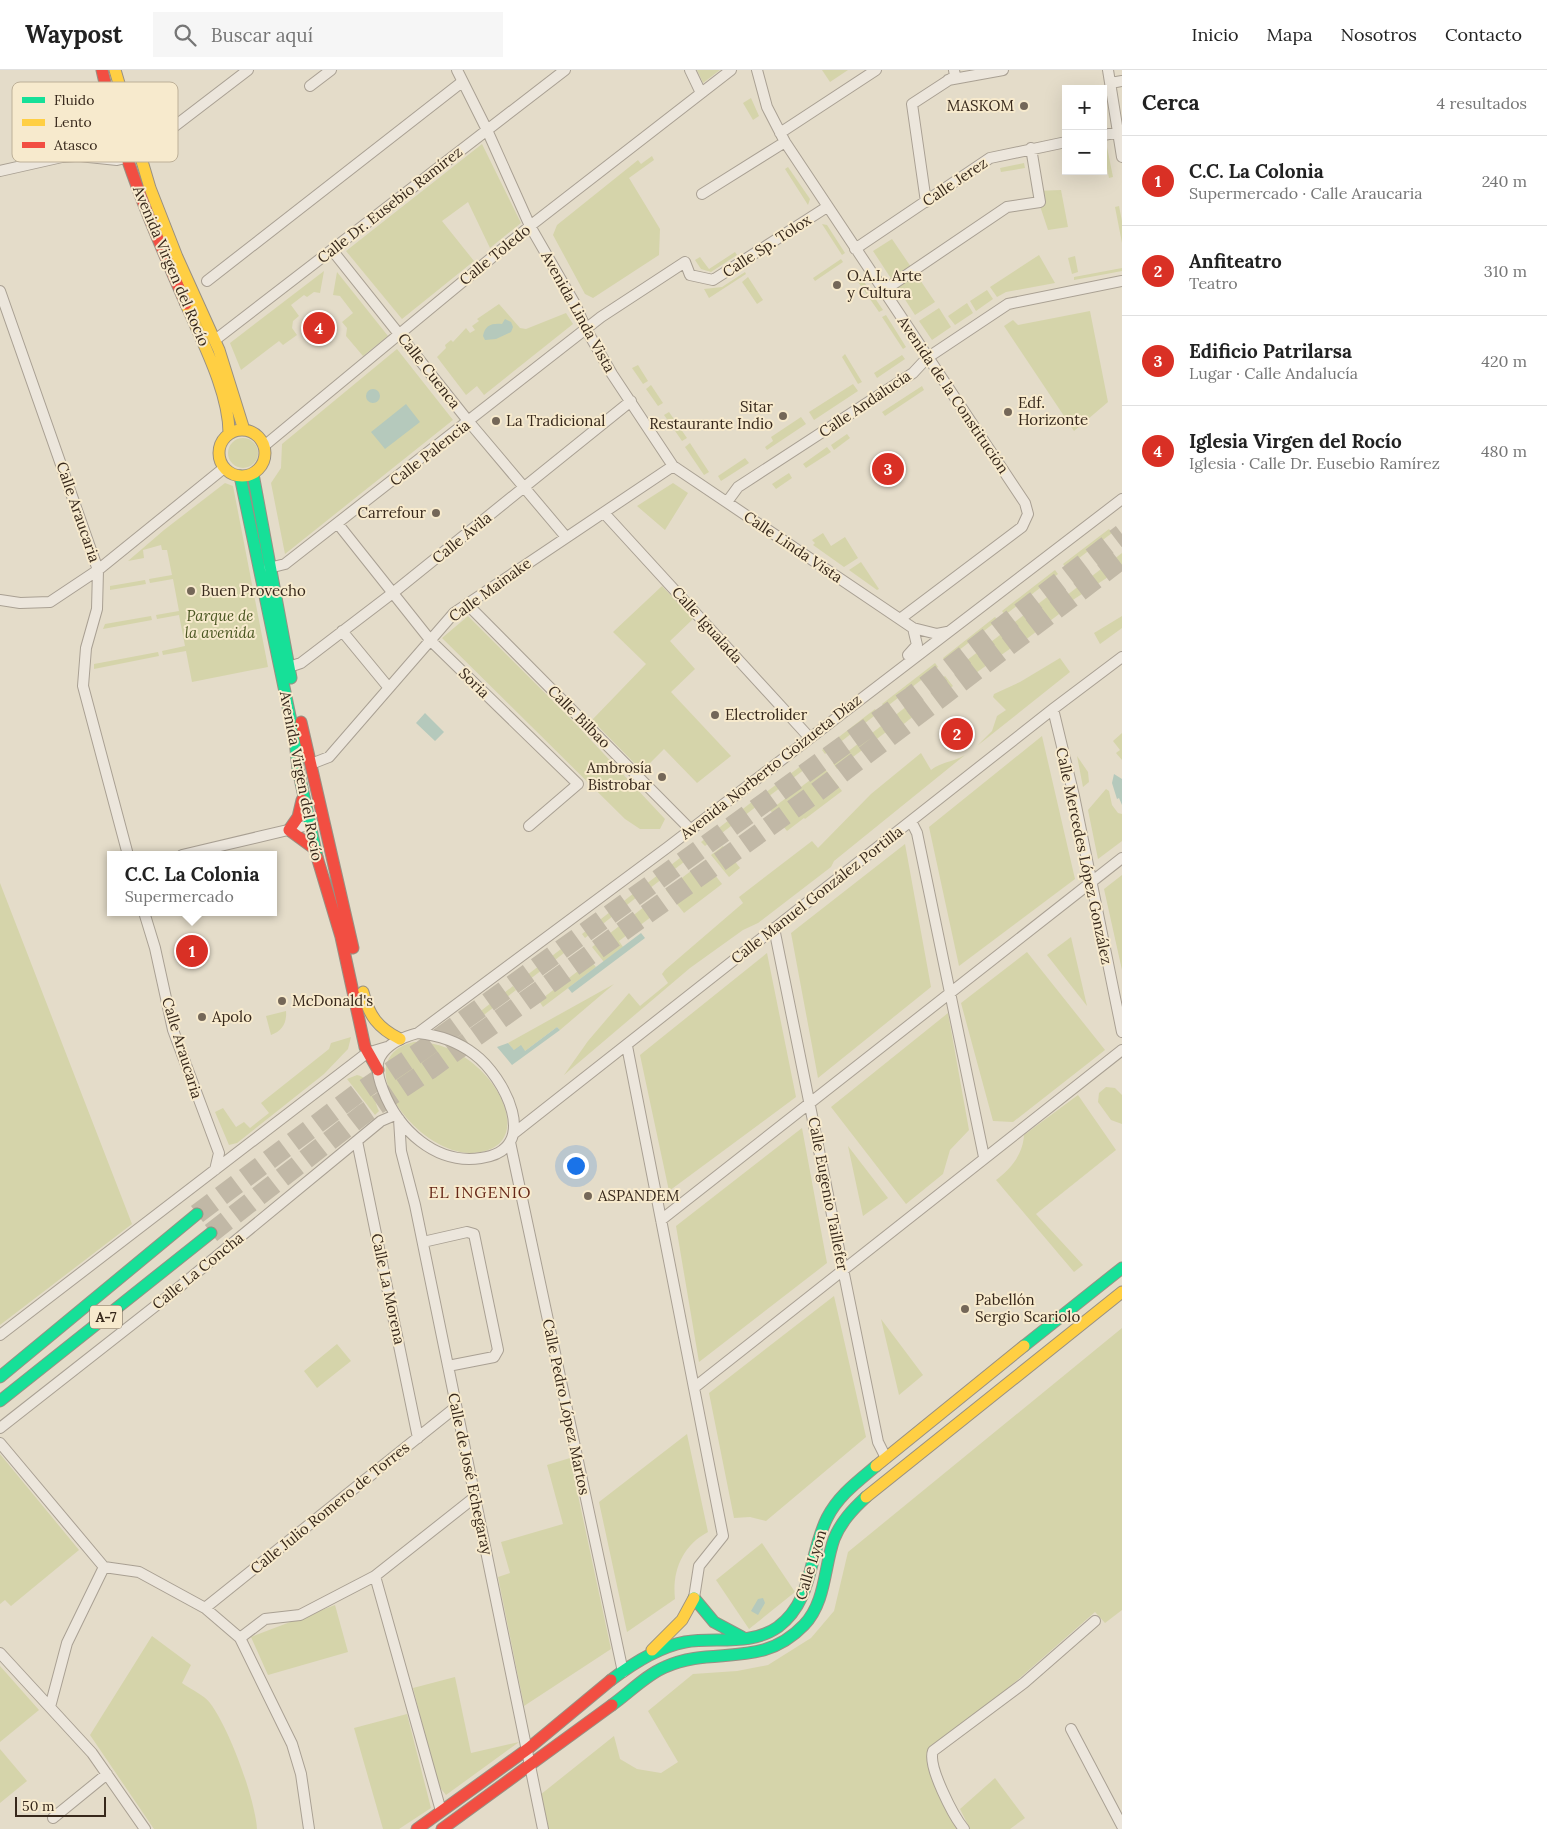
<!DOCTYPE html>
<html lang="es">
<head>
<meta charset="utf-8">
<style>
	body { margin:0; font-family:Lora,serif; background:#f6f6f6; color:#222 }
	.controls { position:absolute; right:15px; top:15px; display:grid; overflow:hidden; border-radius:0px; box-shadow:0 5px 20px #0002 }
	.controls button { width:45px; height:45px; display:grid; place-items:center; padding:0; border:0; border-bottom:1px solid #e0e0e0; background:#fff; color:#222; font:25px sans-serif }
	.scale { position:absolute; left:15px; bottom:12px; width:91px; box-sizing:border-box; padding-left:5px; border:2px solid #37281b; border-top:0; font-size:14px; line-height:18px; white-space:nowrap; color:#37281b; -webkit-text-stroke:4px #f7eacd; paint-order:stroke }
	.you { position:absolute; left:575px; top:1095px; width:18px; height:18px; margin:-12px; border:4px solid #fff; border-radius:50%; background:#1a73e8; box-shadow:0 0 0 8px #1a73e833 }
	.badge { display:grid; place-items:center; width:32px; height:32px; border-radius:50%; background:#d93025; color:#fff; font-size:16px; font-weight:700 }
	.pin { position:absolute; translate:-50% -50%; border:2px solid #fff; box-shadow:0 1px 5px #0006 }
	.popup { position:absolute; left:107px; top:781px; width:170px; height:65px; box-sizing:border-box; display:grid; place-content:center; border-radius:0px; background:#fff; filter:drop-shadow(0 1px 4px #0005); font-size:16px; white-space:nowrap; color:#767676 }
	.popup b { font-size:19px; color:#222 }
	.popup::after { content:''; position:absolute; left:50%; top:100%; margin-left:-10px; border:10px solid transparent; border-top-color:#fff }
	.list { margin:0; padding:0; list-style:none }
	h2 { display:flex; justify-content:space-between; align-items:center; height:65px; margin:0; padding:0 20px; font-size:21px }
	h2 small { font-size:16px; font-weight:400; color:#767676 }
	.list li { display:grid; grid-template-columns:32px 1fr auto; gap:15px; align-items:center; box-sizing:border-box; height:90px; padding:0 20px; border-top:1px solid #e0e0e0 }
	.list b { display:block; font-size:19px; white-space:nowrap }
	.list p { margin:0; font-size:16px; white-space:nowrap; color:#767676 }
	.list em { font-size:16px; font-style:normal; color:#767676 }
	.icon { flex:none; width:28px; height:28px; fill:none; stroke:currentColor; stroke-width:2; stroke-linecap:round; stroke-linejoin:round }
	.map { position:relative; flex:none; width:1122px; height:1759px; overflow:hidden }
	header { display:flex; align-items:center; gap:30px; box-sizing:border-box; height:70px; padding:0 25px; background:#fff; border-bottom:1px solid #e0e0e0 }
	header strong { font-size:24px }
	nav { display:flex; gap:28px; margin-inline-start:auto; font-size:18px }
	.search { width:350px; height:45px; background:#f6f6f6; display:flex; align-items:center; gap:12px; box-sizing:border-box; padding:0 18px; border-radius:0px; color:#767676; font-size:19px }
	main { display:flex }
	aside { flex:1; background:#fff }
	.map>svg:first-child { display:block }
	.green { fill:#d5d4aa }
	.water { fill:#b5c9bc }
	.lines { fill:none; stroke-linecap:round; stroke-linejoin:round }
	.highway-tunnel { stroke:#c1b8a6; stroke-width:20; stroke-dasharray:20 10; stroke-linecap:butt }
	.street-casing { stroke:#a9a093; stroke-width:12 }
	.fast-casing { stroke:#989083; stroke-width:13 }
	.slow-casing { stroke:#989083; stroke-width:13 }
	.jam-casing { stroke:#989083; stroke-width:13 }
	.street { stroke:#ece6dc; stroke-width:10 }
	.fast { stroke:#16e098; stroke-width:11 }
	.slow { stroke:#ffcf43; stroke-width:11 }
	.jam { stroke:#f24e42; stroke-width:11 }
	.poi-dot { fill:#746758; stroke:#f7eacd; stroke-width:2 }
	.labels { text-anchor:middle; stroke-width:4; stroke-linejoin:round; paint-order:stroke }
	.shield { fill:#f7eacd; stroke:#716250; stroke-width:1 }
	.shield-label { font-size:14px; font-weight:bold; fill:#37281b }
	.poi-label { font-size:15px; fill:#37281b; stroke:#f7eacd; text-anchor:start }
	.street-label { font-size:15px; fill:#37281b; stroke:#f7eacd }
	.park-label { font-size:15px; font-style:italic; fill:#495520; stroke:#f7eacd }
	.neighbourhood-label { font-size:16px; letter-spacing:1px; fill:#662718; stroke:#f7eacd }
	.key { fill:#f7eacd; stroke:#bdb098; stroke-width:1 }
	.key-label { font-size:14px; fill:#37281b }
</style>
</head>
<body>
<header>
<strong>Waypost</strong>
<div class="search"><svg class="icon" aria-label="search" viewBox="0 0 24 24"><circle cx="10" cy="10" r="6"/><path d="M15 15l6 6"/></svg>Buscar aquí</div>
<nav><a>Inicio</a><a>Mapa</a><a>Nosotros</a><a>Contacto</a></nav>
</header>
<main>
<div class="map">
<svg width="1122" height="1759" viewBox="0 0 1122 1759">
	<rect width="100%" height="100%" fill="#e4dcc9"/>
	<path class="green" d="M697,0H720L703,13Z
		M822,0H848L830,12Z
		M751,28L759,46L753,50L743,33Z
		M482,74L521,153L490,178L468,132L442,151L474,191L402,249L346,181Z
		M1107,77L1113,107L1109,108L1103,80Z
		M652,86L654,90L629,108L660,159L659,185L593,228L585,224L553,165L557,155L638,90L641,94Z
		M1024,93L1025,98L1001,102L1000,98Z
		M788,97L810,129L808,135L785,99Z
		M1061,120L1068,157L1048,160L1035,121Z
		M1119,136L1122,151V173L1115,137Z
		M822,154L827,155L845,183L842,185Z
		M892,169L911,197L892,210L873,181Z
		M735,182L737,185L711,202L701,199L695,190L700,187L709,199Z
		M1039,185L1055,213L1006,222L997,227L990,217Z
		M1075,186L1078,202L1072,204L1068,188Z
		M841,189L843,192L815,211L813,208Z
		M1122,198V201L1074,210V207Z
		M324,201L320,223L314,222L307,227L304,225L291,235L299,246L293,251L292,258L297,265L283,275L279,271L241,300L230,273Z
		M337,202L388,266L363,286L346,266L347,258L342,252L353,243L340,226L333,225Z
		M745,202L746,204L709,228L704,219L722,217Z
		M916,204L935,232L915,245L897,217Z
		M860,206L883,240L879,242L856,209Z
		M748,207L763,230L757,234L742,212Z
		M987,220L993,229L976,241L970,231Z
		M967,233L973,243L955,255L948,246Z
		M499,234L520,258L526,259L566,243L573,254L484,325L477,316L466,325L437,287L446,278L445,275L451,270L453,272L466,258L470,263L475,260L472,256L479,251L477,249Z
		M939,238L951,257L932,270L919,251Z
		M1090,241L1108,332L1074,361L1004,256L1013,250L1018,255Z
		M886,245L906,277L903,279L882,247Z
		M397,279L453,350L285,484L271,413L281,398L282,374Z
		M845,284L862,312L858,314L842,287Z
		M902,285L905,289L877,308L874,303Z
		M638,295L648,311L643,314L632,298Z
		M853,314L858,321L814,350L809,342Z
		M651,315L663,333L658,336L646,319Z
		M922,316L924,320L885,346L882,342Z
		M669,342L687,368L682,371L664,345Z
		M801,347L806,354L767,380L765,377L773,371L771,367Z
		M847,364L850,368L834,380L831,375Z
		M228 383a15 15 0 1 1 30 0a15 15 0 1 1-30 0Z
		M690,373L709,402L704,405L685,377Z
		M827,377L831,382L806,398L803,394Z
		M745,388L749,393L721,411L718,406Z
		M789,403L792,408L776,419L772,414Z
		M225,413L233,416L268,597L192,612L186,581L163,585L162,581L185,576L179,545L157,549L156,545L179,541L173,509L150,513L149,509L172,505L167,480H162L161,475L143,480L144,488L128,491L164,460Z
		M673,413L688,423L665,460L637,436Z
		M1109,459L1112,463L1066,498L1063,494Z
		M823,463L831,476L845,467L858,488L844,497L813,475L815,473L812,470Z
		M1122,483V498L1062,537L1063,541L1024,571L1012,554L1051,524L1058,532Z
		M861,492L879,519L877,520L849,500Z
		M1055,500L1058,504L1005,545L1002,541Z
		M145,510L146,514L110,520V516Z
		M662,516L693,549L670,571L695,599L671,622L731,686L697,713L664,679L642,701L592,650L646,594L613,562Z
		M151,546L152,550L103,559L105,554Z
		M468,546L573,651L665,749L660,759H640L625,749L442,568Z
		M1122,546V558L1100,574L1094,563Z
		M995,547L998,550L945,591L943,588Z
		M1004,562L1014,576L963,612L954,600Z
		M158,582L159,586L94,599V594Z
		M1060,588L1070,602L977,676L992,661L997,646L1006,640L993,627L994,624L1020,612Z
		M935,593L938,597L885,638L882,634Z
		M945,606L953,616L937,628L930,618Z
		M907,636L915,645L900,657L893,647Z
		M875,639L878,643L825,684L822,680Z
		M885,653L890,659L837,699L833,693Z
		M1122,663V690L1116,683L1120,680L1113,671Z
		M1042,666L1075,809L959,896L929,757Z
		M921,683L931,700C941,692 953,692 965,685L834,791L831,797L758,853L743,860L690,898L564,1005L588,971L629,923L640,936L668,913L662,904L665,900L743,833L739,827L812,771L818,778L871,724Z
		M814,686L817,690L764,730L761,726Z
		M1077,686L1088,702L1089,712L1083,717Z
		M825,699L842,721L805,749L804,748L787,761L770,740Z
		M1106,719L1109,721L1112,735L1118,743L1122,744V771L1098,789L1088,740Z
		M753,731L757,736L705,776L701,772Z
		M905,774L931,917L818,1008L791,863Z
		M723,776L740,798L729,807L711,785Z
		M693,778L697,782L645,822L641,818Z
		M704,791L722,814L684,843L666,820Z
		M1122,805V900L1104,819Z
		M0,813L132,1154L0,1255Z
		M634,823L637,827L585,868L582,864Z
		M644,837L651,847L619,871L623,877L604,892L592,877Z
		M1071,867L1087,936L1047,885Z
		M574,869L577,873L525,913L522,909Z
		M1027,882L1105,980L1013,1052L993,1051L961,933Z
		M767,883L796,1027L669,1121L640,985Z
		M591,891L596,897L543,937L539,931Z
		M614,914L560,960L557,957L525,981L514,980L508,973Z
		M513,916L516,920L476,951L473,947Z
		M286,941C287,953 282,961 271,965L266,946Z
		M948,943L969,1060L950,1080L943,1104L906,1134L831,1037Z
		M351,967L348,979L324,1004L237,1073L229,1075L215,1042L223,1038L236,1057L244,1052L250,1058L269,1043L261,1033L329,979L331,973Z
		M414,972C489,969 548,1080 472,1083C417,1085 345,988 414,972Z
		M357,1005C373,1008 373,1029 379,1041L375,1045L347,1009Z
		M1106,1017L1115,1018L1122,1025V1054L1111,1050L1098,1032L1099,1023Z
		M1078,1025L1116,1080L1036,1144L1083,1195L1074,1202L996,1110C1011,1099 1023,1084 1024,1065Z
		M802,1058L827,1193L699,1292L676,1156Z
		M848,1076L888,1128L863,1146Z
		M834,1226L866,1367L766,1451L750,1447L734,1448L709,1323Z
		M881,1249L923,1305L899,1325Z
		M1122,1258V1540L1105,1553L1095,1542L965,1656L929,1677L928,1687L957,1759H548L540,1725L614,1666L620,1689L637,1699L661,1703L678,1692L648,1641L693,1604L737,1601L768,1595L811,1568L834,1541L848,1482Z
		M337,1274L351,1291L317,1318L304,1301Z
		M687,1364L708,1462C682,1476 672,1501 675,1529L627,1562L599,1432Z
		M0,1384L79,1480L11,1536L5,1530L0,1534Z
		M570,1388L611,1579L524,1636L498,1507L510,1503L501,1472L563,1454L547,1395Z
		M762,1473L795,1522L749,1559L716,1510Z
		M335,1535L348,1582L268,1605L251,1567Z
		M152,1566L191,1595L182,1613C190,1619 204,1625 210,1633C229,1658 255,1728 257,1759H154L90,1665Z
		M0,1596L39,1640L0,1672Z
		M455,1607L471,1683L519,1672L446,1725L438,1715L413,1618Z
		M407,1644L431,1738L399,1759H383L354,1658Z
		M0,1679L27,1711L0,1733Z
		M995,1708L1025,1748L1010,1759H970L960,1739Z"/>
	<path class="water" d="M505,249L511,252L513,257L511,262L496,269L485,270L483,266C485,255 492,253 502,254Z
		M366 326a7 7 0 1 1 14 0a7 7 0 1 1-14 0Z
		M406,334L420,352L385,379L371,362Z
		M425,643L444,662L435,671L416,653Z
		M1114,704L1122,709V735L1119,728L1117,729L1112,713Z
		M641,863L645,868L572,923L568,918Z
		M557,957L560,960L512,995L497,977L508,973L514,980L521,975L525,981Z
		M763,1528L765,1533L758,1545L751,1541L758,1529Z"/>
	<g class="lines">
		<path class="highway-tunnel" d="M197,1144L358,1023L421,981L912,626L1122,464
			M211,1163L365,1043L429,1000L813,725L1122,489"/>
		<defs>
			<path id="street" d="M457,0L487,60L530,156L575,234L586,259L612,304L673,396L913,558L937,564L947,562
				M690,0L701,23
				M757,0L767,37L785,72L1025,433L1028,444L1022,457L900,549
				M1108,0L1122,87
				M948,10L1003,0
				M1111,13L1122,11
				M310,16L331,0
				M780,63L876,0
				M1103,65L1122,62
				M0,101L62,87L79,86L117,90L137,85L248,0
				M702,124L785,72
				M926,132L912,34L955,6L954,0
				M855,179L990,88L1066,72
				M332,180L469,352L566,467
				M207,211L462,12
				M0,221L98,500L97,539L86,578L83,616L128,785
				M883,221L1007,137L1040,132L1031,78
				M215,270L565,0
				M264,376L530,156L731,0
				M727,432L738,417L913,303L927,288L1008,234L1122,211
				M604,443L809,667
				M338,454L431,571L578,714L529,756
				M269,498L285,494L601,247L685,192L690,205L713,210L827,137
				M0,530L20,533L50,532L98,500L224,398
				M467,534L690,759
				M342,561L389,618
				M908,585L917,575L913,558
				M289,597L301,593L394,522L631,331
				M1053,639L1074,726L1122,962
				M311,694L329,687L454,543L673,396
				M911,751L917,763L984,1087
				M182,785L309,755
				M144,842L155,878L173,960L219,1083L215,1100
				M774,858L878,1372L886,1388
				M418,963L668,777L1122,429
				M418,963C438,965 457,971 474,984C504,1006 543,1080 481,1088C435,1095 398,1059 383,1020C379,1010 375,996 380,987C388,973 403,967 418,963Z
				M627,976L723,1466L699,1496L694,1528
				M399,1049L401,1081L415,1135L543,1759
				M513,1064L1053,639L1122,587
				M357,1071L418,1368
				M510,1072L623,1602
				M661,1150L1122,788
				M423,1172L467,1162L474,1164L498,1280L494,1287L448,1296
				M0,1265L367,983L387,977
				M695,1317L1122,980
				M0,1358L172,1223L381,1051L395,1045
				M0,1373L104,1497L139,1502L205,1538L240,1568L292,1674L301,1704L309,1759
				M375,1506L441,1741
				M205,1538L456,1337
				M240,1568L265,1549L300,1545L375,1506L475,1427
				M0,1583L92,1683L145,1759
				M50,1637L67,1573L104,1497
				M1071,1659L1122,1756
				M53,1748L107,1704
				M964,1759C954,1747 927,1696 933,1681L1024,1613L1095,1551"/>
			<path id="fast" d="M253,404L291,608
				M240,406L295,670L298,699L317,787
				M1024,1276L1122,1198
				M0,1307L197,1144
				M0,1331L211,1163
				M694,1528L714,1552L742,1567
				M611,1610C632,1594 658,1577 685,1572C716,1567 751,1576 778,1557C814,1530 808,1486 827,1448C838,1426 857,1412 876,1396
				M612,1635C629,1623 646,1605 665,1597C714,1575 761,1600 804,1555C826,1532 824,1497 834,1469C841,1452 852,1440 866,1427"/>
			<path id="slow" d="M115,0L150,118L177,187L219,280L244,360
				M186,234C202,271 229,322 229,363
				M219 383a23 23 0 1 1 46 0a23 23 0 1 1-46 0Z
				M363,922C369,946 378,958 400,969
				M876,1396L1024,1276
				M866,1427L1122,1222
				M652,1580L682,1550L694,1528"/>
			<path id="jam" d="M102,0C120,82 152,157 186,234
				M301,652L353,878
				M302,730L298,747L289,760L315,779
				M317,787L341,867L365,977L378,1000
				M417,1759L529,1678L611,1610
				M442,1759L612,1635"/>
		</defs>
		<use href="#street" class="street-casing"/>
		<use href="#fast" class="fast-casing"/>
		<use href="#slow" class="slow-casing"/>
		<use href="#jam" class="jam-casing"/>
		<use href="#street" class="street"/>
		<use href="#fast" class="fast"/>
		<use href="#slow" class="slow"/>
		<use href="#jam" class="jam"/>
	</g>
	<g class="poi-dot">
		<circle cx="1024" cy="36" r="5"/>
		<circle cx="837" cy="215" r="5"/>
		<circle cx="1008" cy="342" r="5"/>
		<circle cx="783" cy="346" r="5"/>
		<circle cx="496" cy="351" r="5"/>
		<circle cx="436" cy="443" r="5"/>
		<circle cx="191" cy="521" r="5"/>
		<circle cx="715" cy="645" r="5"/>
		<circle cx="662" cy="707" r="5"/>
		<circle cx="282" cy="931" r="5"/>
		<circle cx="202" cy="947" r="5"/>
		<circle cx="588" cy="1126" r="5"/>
		<circle cx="965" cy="1239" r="5"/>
	</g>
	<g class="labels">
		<rect class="shield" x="90" y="1235.5" width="32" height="23" rx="4"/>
		<g class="shield-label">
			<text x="106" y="1252">A-7</text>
		</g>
		<g class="poi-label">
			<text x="1014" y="41" text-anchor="end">MASKOM</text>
			<text x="847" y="211">O.A.L. Arte<tspan x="847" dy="17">y Cultura</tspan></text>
			<text x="1018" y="338">Edf.<tspan x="1018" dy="17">Horizonte</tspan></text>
			<text x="773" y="342" text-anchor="end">Sitar<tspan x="773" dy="17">Restaurante Indio</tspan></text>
			<text x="506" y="356">La Tradicional</text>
			<text x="426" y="448" text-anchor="end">Carrefour</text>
			<text x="201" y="526">Buen Provecho</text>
			<text x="725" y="650">Electrolider</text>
			<text x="652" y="703" text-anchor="end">Ambrosía<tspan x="652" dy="17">Bistrobar</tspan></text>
			<text x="292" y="936">McDonald's</text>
			<text x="212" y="952">Apolo</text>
			<text x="598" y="1131">ASPANDEM</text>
			<text x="975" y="1235">Pabellón<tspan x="975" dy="17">Sergio Scariolo</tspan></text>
		</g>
		<g class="street-label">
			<text transform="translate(955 112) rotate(-34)" y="5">Calle Jerez</text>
			<text transform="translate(390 135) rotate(-38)" y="5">Calle Dr. Eusebio Ramírez</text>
			<text transform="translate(767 176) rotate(-33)" y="5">Calle Sp. Tolox</text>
			<text transform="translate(495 185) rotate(-39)" y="5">Calle Toledo</text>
			<text transform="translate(171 196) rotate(67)" y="5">Avenida Virgen del Rocío</text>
			<text transform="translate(578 242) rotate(61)" y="5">Avenida Linda Vista</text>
			<text transform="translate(429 301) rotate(52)" y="5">Calle Cuenca</text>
			<text transform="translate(953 325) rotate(56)" y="5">Avenida de la Constitución</text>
			<text transform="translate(865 334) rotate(-34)" y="5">Calle Andalucía</text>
			<text transform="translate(430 383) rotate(-38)" y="5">Calle Palencia</text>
			<text transform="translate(78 442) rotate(71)" y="5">Calle Araucaria</text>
			<text transform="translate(462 468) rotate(-39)" y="5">Calle Ávila</text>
			<text transform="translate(793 477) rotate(34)" y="5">Calle Linda Vista</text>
			<text transform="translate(490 520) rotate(-36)" y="5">Calle Mainake</text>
			<text transform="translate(707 555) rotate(48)" y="5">Calle Igualada</text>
			<text transform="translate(474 613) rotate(44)" y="5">Soria</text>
			<text transform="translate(579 647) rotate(45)" y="5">Calle Bilbao</text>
			<text transform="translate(771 697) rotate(-38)" y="5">Avenida Norberto Goizueta Díaz</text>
			<text transform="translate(301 706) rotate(79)" y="5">Avenida Virgen del Rocío</text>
			<text transform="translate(1084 786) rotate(78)" y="5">Calle Mercedes López González</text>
			<text transform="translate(817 825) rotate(-38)" y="5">Calle Manuel González Portilla</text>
			<text transform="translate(182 978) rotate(73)" y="5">Calle Araucaria</text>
			<text transform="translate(828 1124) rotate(79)" y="5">Calle Eugenio Taillefer</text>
			<text transform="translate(198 1201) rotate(-39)" y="5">Calle La Concha</text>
			<text transform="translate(388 1219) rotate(78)" y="5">Calle La Morena</text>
			<text transform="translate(566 1337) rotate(78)" y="5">Calle Pedro López Martos</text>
			<text transform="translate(470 1404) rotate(78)" y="5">Calle de José Echegaray</text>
			<text transform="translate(330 1438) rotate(-39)" y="5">Calle Julio Romero de Torres</text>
			<text transform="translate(811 1495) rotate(-73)" y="5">Calle Lyon</text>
		</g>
		<g class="park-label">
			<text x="220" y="551">Parque de<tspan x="220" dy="17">la avenida</tspan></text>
		</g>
		<g class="neighbourhood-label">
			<text x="480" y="1128">EL INGENIO</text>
		</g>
	</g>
	<rect x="12" y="12" width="166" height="80" rx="8" class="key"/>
	<rect x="22" y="27" width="23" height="6" fill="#16e098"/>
	<rect x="22" y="49" width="23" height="7" fill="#ffcf43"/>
	<rect x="22" y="72" width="23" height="6" fill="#f24e42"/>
	<g class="key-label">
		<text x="54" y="35">Fluido</text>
		<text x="54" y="57">Lento</text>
		<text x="54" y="80">Atasco</text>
	</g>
</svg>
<div class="controls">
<button>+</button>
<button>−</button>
</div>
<div class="scale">50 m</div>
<div class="you"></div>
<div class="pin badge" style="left:192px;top:881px">1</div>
<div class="popup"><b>C.C. La Colonia</b>Supermercado</div>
<div class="pin badge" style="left:957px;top:664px">2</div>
<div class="pin badge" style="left:888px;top:399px">3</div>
<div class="pin badge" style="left:319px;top:258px">4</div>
</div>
<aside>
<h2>Cerca<small>4 resultados</small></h2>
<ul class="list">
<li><span class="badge">1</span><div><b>C.C. La Colonia</b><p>Supermercado · Calle Araucaria</p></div><em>240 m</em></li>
<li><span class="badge">2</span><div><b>Anfiteatro</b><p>Teatro</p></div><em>310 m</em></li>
<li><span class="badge">3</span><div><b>Edificio Patrilarsa</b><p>Lugar · Calle Andalucía</p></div><em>420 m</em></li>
<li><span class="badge">4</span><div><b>Iglesia Virgen del Rocío</b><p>Iglesia · Calle Dr. Eusebio Ramírez</p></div><em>480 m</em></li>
</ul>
</aside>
</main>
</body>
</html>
